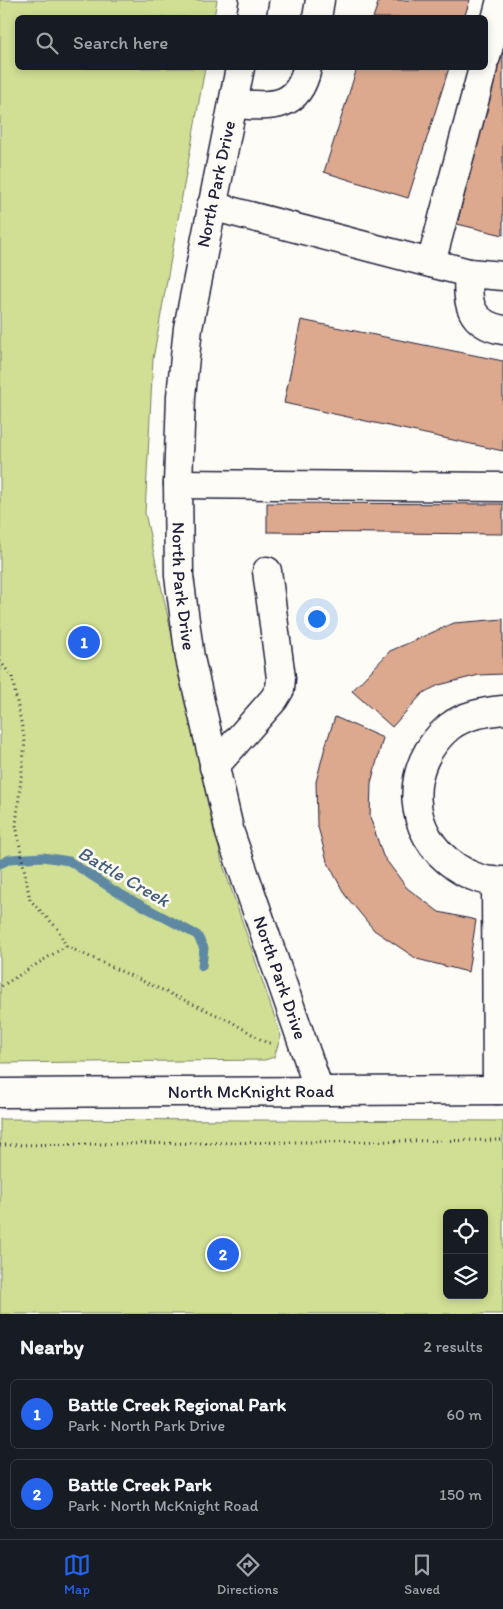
<!DOCTYPE html>
<html lang="en">
<head>
<meta charset="utf-8">
<style>
	body { margin:0; font-family:Itim,sans-serif; background:#20242c; color:#f1f3f6 }
	.controls { position:absolute; right:15px; bottom:15px; display:grid; overflow:hidden; border-radius:8px; box-shadow:0 2px 8px #0003 }
	.controls button { width:45px; height:45px; display:grid; place-items:center; padding:0; border:0; border-bottom:1px solid #363941; background:#171b24; color:#f1f3f6; font:25px sans-serif }
	.you { position:absolute; left:316px; top:618px; width:18px; height:18px; margin:-12px; border:4px solid #fff; border-radius:50%; background:#1a73e8; box-shadow:0 0 0 8px #1a73e833 }
	.badge { display:grid; place-items:center; width:32px; height:32px; border-radius:50%; background:#2563eb; color:#fff; font-size:16px; font-weight:700 }
	.pin { position:absolute; translate:-50% -50%; border:2px solid #fff; box-shadow:0 1px 5px #0006 }
	.list { margin:0; padding:0; list-style:none }
	h2 { display:flex; justify-content:space-between; align-items:center; height:65px; margin:0; padding:0 20px; font-size:21px }
	h2 small { font-size:16px; font-weight:400; color:#9ea1a6 }
	.list li { display:grid; grid-template-columns:32px 1fr auto; gap:15px; align-items:center; box-sizing:border-box; height:70px; margin:0 10px 10px; padding:0 10px; border:1px solid #363941; border-radius:8px }
	.list b { display:block; font-size:19px; white-space:nowrap }
	.list p { margin:0; font-size:16px; white-space:nowrap; color:#9ea1a6 }
	.list em { font-size:16px; font-style:normal; color:#9ea1a6 }
	.icon { flex:none; width:28px; height:28px; fill:none; stroke:currentColor; stroke-width:2; stroke-linecap:round; stroke-linejoin:round }
	.map { position:relative; flex:none; width:503px; height:1314px; overflow:hidden }
	.search { position:absolute; background:#171b24; box-shadow:0 2px 8px #0003; left:15px; right:15px; top:15px; height:55px; display:flex; align-items:center; gap:12px; box-sizing:border-box; padding:0 18px; border-radius:8px; color:#9ea1a6; font-size:19px }
	.sheet { height:225px; background:#171b24 }
	nav { display:flex; justify-content:space-around; align-items:center; box-sizing:border-box; height:70px; border-top:1px solid #363941; background:#171b24; font-size:14px; color:#9ea1a6 }
	nav a { display:grid; justify-items:center; gap:2px }
	nav .on { color:#2563eb }
	.map>svg:first-child { display:block }
	.green { fill:#d0df93; stroke:#798067; fill-rule:evenodd }
	.lines { fill:none; stroke-linecap:round; stroke-linejoin:round }
	.stream { stroke:#5f89a3; stroke-width:9 }
	.building { fill:#dca98f; stroke:#22223b }
	.minor-casing { stroke:#22223b; stroke-width:31 }
	.major-casing { stroke:#22223b; stroke-width:31 }
	.path { stroke:#22223b; stroke-width:3; stroke-dasharray:1 4; stroke-linecap:butt }
	.minor { stroke:#fdfcf7; stroke-width:28 }
	.major { stroke:#fdfcf7; stroke-width:28 }
	.labels { text-anchor:middle; stroke-width:5; stroke-linejoin:round; paint-order:stroke }
	.street-label { font-size:18px; fill:#22223b; stroke:#fdfcf7 }
	.water-label { font-size:19px; font-style:italic; fill:#465e78; stroke:#fdfcf7 }
</style>
</head>
<body>
<div class="map">
<svg width="503" height="1314" viewBox="0 0 503 1314">
	<rect width="100%" height="100%" fill="#fdfcf7"/>
	<filter id="ink" filterUnits="userSpaceOnUse"><feTurbulence type="fractalNoise" baseFrequency=".02" numOctaves="2"/><feDisplacementMap in="SourceGraphic" scale="10" xChannelSelector="R" yChannelSelector="G"/><feConvolveMatrix kernelMatrix="1 2 1 2 8 2 1 2 1" color-interpolation-filters="sRGB"/></filter>
	<g filter="url(#ink)">
		<path class="green" d="M0,0H217L214,17L18,18V68H205L153,359L145,513L222,862L281,1036L274,1057L265,1060L0,1063Z
			M0,1119L503,1121V1314H0ZM447,1213H484V1295H447Z"/>
		<g class="lines">
			<path class="stream" d="M0,864L10,859L43,857L69,861L115,891L197,935L204,948L202,966"/>
		</g>
		<path class="building" d="M379,0H470L464,18H373Z
			M503,40V235L457,224Z
			M357,68H449L408,198L324,172Z
			M301,320L503,361V451L284,403Z
			M267,503L503,504V534L267,532Z
			M503,619V674L479,675L439,685L423,693L392,727L352,691L390,651L454,623Z
			M335,717L383,738L371,783L370,817L383,856L407,888L439,912L476,920L468,972L417,959L374,930L345,895L327,861L317,823L316,782L325,747Z"/>
		<g class="lines">
			<defs>
				<g id="minor">
					<path d="M251,18L254,0"/>
					<path d="M317,18L320,0"/>
					<path d="M486,57L501,0"/>
					<path id="s1" d="M240,68L188,328L181,396L178,484L179,576L190,658L230,833L319,1090"/>
					<path d="M233,104C269,106 298,111 307,68"/>
					<path d="M211,206L469,273L503,276"/>
					<path d="M431,263L483,68"/>
					<path d="M469,273C466,303 470,324 503,330"/>
					<path d="M178,484L503,487"/>
					<path d="M503,710C485,712 464,715 449,727C403,766 406,834 456,867C469,876 487,883 503,881"/>
					<path d="M214,767L274,699L280,689L281,678L267,571"/>
					<path d="M496,882L497,1090"/>
				</g>
				<g id="major">
					<path id="s2" d="M0,1093L503,1090"/>
				</g>
			</defs>
			<use href="#minor" class="minor-casing"/>
			<use href="#major" class="major-casing"/>
			<path class="path" d="M0,661L12,677L25,742L16,825L30,900L58,929L66,946L0,987
				M66,946L230,1021L267,1043H273
				M0,1145L503,1140"/>
			<use href="#minor" class="minor"/>
			<use href="#major" class="major"/>
		</g>
	</g>
	<g class="labels">
		<g class="street-label">
			<text transform="translate(216 184) rotate(-78)" y="6">North Park Drive</text>
			<text dy="6" stroke="none"><textPath href="#s1" startOffset="524">North Park Drive</textPath></text>
			<text dy="6" stroke="none"><textPath href="#s1" startOffset="929">North Park Drive</textPath></text>
			<text dy="6" stroke="none"><textPath href="#s2" startOffset="251">North McKnight Road</textPath></text>
		</g>
		<g class="water-label">
			<text transform="translate(124 876) rotate(30)" y="7">Battle Creek</text>
		</g>
	</g>
</svg>
<div class="controls">
<button><svg class="icon" aria-label="locate" viewBox="0 0 24 24"><circle cx="12" cy="12" r="6"/><path d="M12 2v4M12 18v4M2 12h4M18 12h4"/></svg></button>
<button><svg class="icon" aria-label="layers" viewBox="0 0 24 24"><path d="M12 4l9 5-9 5-9-5zM3 14l9 5 9-5"/></svg></button>
</div>
<div class="you"></div>
<div class="pin badge" style="left:84px;top:642px">1</div>
<div class="pin badge" style="left:223px;top:1254px">2</div>
<div class="search"><svg class="icon" aria-label="search" viewBox="0 0 24 24"><circle cx="10" cy="10" r="6"/><path d="M15 15l6 6"/></svg>Search here</div>
</div>
<section class="sheet">
<h2>Nearby<small>2 results</small></h2>
<ul class="list">
<li><span class="badge">1</span><div><b>Battle Creek Regional Park</b><p>Park · North Park Drive</p></div><em>60 m</em></li>
<li><span class="badge">2</span><div><b>Battle Creek Park</b><p>Park · North McKnight Road</p></div><em>150 m</em></li>
</ul>
</section>
<nav>
<a class="on"><svg class="icon" aria-label="map" viewBox="0 0 24 24"><path d="M3 6l6-2 6 2 6-2v14l-6 2-6-2-6 2zM9 4v14M15 6v14"/></svg>Map</a>
<a><svg class="icon" aria-label="directions" viewBox="0 0 24 24"><path d="M12 3l9 9-9 9-9-9zM9 14v-3h6M13 9l2 2-2 2"/></svg>Directions</a>
<a><svg class="icon" aria-label="saved" viewBox="0 0 24 24"><path d="M7 4h10v16l-5-4-5 4z"/></svg>Saved</a>
</nav>
</body>
</html>
